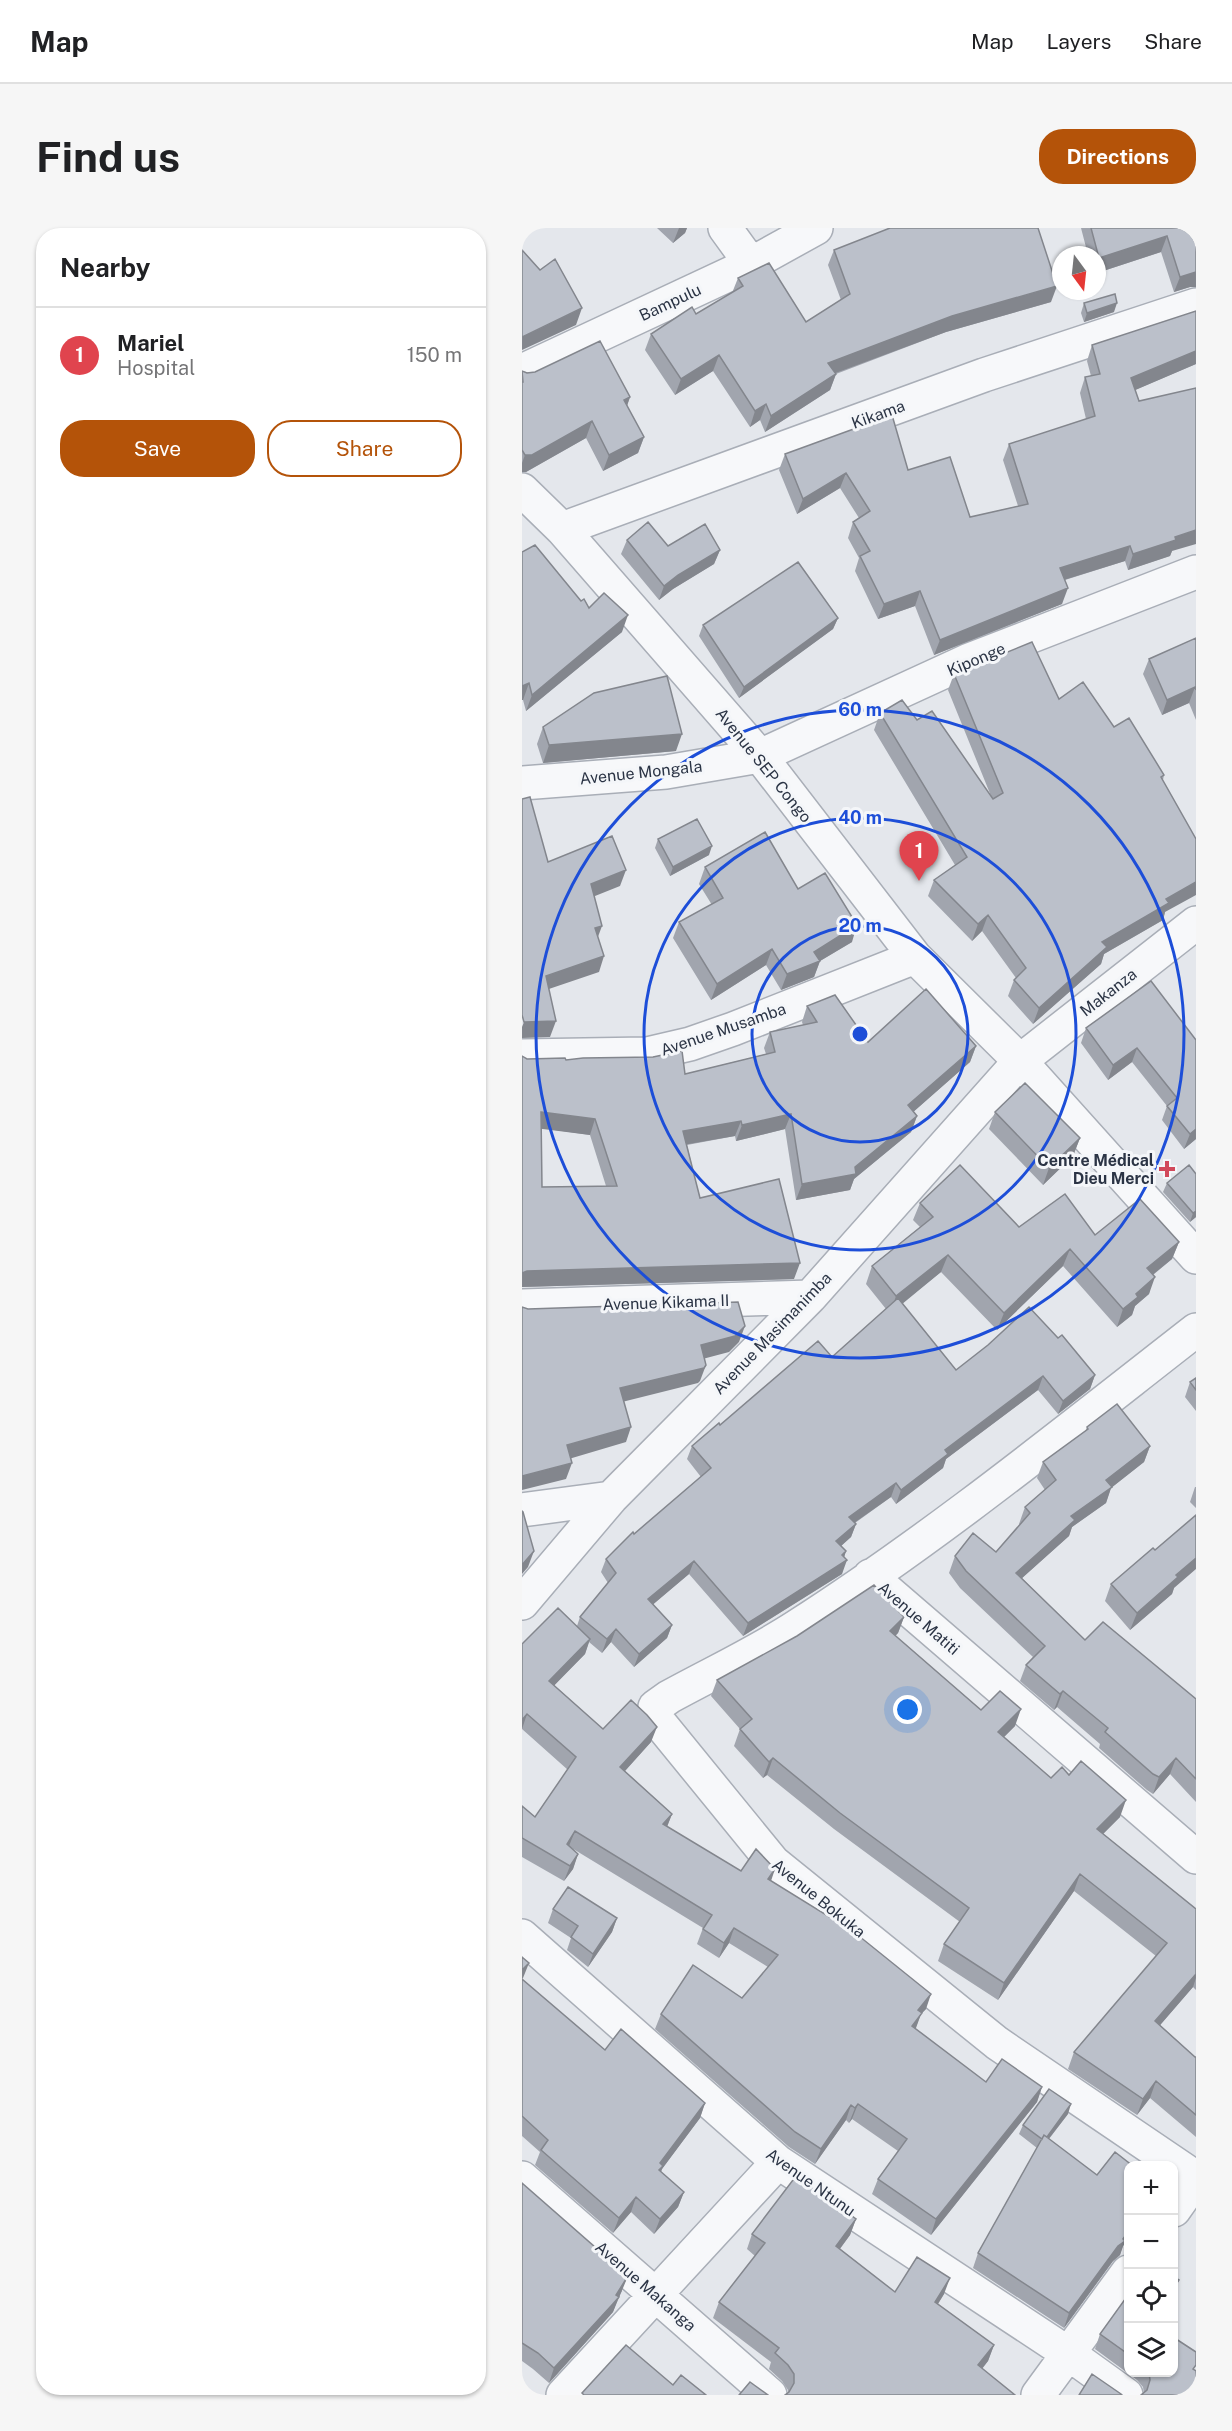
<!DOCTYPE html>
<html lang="en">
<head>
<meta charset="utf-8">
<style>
	body { margin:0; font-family:"Public Sans",sans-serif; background:#f6f6f6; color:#202124 }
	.controls { position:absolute; right:18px; bottom:18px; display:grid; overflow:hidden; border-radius:12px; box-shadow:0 2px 4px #0004 }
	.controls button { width:54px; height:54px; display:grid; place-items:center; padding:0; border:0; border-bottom:2px solid #e0e0e0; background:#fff; color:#202124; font:30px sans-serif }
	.compass { position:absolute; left:530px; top:18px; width:54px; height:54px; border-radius:50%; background:#fff; box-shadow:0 2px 4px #0004; rotate:165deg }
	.you { position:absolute; left:386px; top:1482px; width:21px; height:21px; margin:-15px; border:4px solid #fff; border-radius:50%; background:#1a73e8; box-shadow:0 0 0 9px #1a73e833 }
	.badge { display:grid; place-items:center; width:39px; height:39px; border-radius:50%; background:#b45309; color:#fff; font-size:20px; font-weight:700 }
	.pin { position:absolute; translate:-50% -50px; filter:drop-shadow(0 2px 3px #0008) }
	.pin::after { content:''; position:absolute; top:32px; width:21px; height:18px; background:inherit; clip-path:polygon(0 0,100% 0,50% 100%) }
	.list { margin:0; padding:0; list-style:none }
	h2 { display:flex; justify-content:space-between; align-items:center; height:78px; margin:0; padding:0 24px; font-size:26px }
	h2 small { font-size:20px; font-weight:400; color:#757577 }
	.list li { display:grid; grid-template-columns:39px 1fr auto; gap:18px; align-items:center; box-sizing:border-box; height:96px; padding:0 24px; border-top:2px solid #e0e0e0 }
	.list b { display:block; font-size:22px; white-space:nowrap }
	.list p { margin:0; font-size:20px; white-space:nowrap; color:#757577 }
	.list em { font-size:20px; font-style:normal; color:#757577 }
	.actions { display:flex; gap:12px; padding:18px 24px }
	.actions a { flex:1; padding:14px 0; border:2px solid #b45309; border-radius:24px; text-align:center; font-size:21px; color:#b45309 }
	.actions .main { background:#b45309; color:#fff }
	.icon { flex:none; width:33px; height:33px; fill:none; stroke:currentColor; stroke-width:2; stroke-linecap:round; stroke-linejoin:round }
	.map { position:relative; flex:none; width:674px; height:2167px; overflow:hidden; border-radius:24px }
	header { display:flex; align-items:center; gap:36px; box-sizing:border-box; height:84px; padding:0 30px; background:#fff; border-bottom:2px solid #e0e0e0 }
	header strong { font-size:28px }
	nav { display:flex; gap:33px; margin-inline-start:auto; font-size:21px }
	.intro { display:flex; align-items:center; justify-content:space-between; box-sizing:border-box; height:144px; padding:0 36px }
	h1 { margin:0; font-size:42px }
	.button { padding:15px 27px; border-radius:24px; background:#b45309; color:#fff; font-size:21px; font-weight:700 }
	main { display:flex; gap:36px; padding:0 36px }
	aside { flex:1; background:#fff; border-radius:24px; box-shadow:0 2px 4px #0004 }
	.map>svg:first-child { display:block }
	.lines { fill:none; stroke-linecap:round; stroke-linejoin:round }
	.street-casing { stroke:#a9aeb7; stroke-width:36 }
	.street { stroke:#f7f8fa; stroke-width:33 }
	.wall { fill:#a1a5ae; fill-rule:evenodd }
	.shaded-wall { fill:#83868d }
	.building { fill:#bbc0ca; stroke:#83868d; stroke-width:1.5; fill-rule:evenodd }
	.ring { fill:none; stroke:#1d4ed8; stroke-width:3 }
	.poi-dot { fill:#d1495b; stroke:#f4f6f9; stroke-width:2 }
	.labels { text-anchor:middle; stroke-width:6; stroke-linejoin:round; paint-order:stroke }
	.street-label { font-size:16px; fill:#2b3445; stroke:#f4f6f9 }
	.poi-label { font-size:16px; font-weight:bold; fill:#2b3445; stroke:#f4f6f9; text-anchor:end }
	.centre { fill:#1d4ed8; stroke:#f4f6f9; stroke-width:3 }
	.ring-label { font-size:18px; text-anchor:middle; font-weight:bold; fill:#1d4ed8; stroke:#f4f6f9; stroke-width:6; stroke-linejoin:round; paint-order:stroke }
</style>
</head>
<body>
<header>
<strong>Map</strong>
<nav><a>Map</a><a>Layers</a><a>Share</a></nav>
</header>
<div class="intro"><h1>Find us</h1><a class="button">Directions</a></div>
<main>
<aside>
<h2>Nearby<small></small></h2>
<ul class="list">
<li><span class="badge" style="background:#e0444e">1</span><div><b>Mariel</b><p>Hospital</p></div><em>150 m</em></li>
</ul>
<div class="actions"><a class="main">Save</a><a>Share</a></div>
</aside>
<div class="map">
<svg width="674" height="2167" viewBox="0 0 674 2167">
	<rect width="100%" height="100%" fill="#e4e7ec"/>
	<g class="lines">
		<defs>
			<path id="street" d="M203,0L229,36
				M0,143L229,36L294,0
				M0,262L40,301L238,528L393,729L498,833L674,1029
				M40,301L462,147L674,77
				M0,555L144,544L238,528L445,433L674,344
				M0,828L125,826L168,816L211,801L393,729
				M0,1078L288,1069
				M674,1102C543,1204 414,1309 274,1399C234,1425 189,1446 147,1469L133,1479L136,1493L251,1634L475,1815L674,1950
				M0,1282L89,1270
				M348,1348L674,1629
				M0,1375L89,1270L288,1069L498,833L674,695
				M0,1708L256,1934L547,2126L604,2167
				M0,1950L248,2167
				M652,1982L674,1951
				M41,2167L256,1934
				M516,2167L606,2044"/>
		</defs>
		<use href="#street" class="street-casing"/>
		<use href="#street" class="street"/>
	</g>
	<path class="wall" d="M135,0H165L163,5L151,15Z
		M559,0H674L668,59L652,64L639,24L575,45V27H566Z
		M312,22L529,74L424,104L314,146L308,162L243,204L238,192L228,199L191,143L153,167L123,122L129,106L174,86L210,65L216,50L284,94L319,72L306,37Z
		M562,75L592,84L562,94L559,85Z
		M674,83V136L613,162L650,323L648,328L606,342L603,333L543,352L540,376L412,427L393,378L356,391L333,343L337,330L326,310L331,294L337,290L318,260L275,286L257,242L263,226L386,242L448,289L496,278L481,232L487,216L564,191L558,165L563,149L569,148L565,133L570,117Z
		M0,143L108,169L105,178L122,209L116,225L81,243L64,210L4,244H0Z
		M105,312L146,318L198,322L192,336L151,361L137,372L99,326Z
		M0,324L67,380L100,404L4,483L1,472Z
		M316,390L311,401L217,470L177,408L181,397Z
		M674,410V492L667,475L640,487L621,446L627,431Z
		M432,446L537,471L592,499L642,547L641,552L643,684L641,692L582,726L579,736L511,796L486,768L492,752L494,750L460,703L450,713L406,668L412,652L433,637L352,502L358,485L395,492L469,568L426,462Z
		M21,499L154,523L21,535L15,516Z
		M136,611L187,627L148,648L133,620Z
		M183,639L276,661L330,714L298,733L292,749L259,762L244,737L189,772L151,710L157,694L190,677L177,656Z
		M629,753L674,911L662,921L640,892L645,878L610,834L586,852L559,815L564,800Z
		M285,778L346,814L454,818L448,834L391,884L395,888L389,904L332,951L328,962L274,972L263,901L214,913L213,908L165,917L178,970L272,1051L0,1059V828L5,831L44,832L163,846L244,826L242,820L248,804L281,797L280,794ZM19,900L68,907L84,958L20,959Z
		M473,884L558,910L551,928L521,957L467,901Z
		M667,937L674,989L668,994L641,964L645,955Z
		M398,975L497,999L573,1007L657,1014L650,1031L631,1047L627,1066L613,1078L610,1087L595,1099L541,1038L475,1102L419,1044L380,1075L434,1142L536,1110L573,1147L568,1161L536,1186L516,1162L424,1231L421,1240L374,1276L369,1269L333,1295L334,1296L329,1309L319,1318L324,1323L322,1329L320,1346L221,1408L167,1346L131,1376L150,1397L145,1410L112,1439L89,1414L80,1425L67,1414L63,1426L32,1457L81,1501L129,1514L103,1543L150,1586L145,1599L219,1643L249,1653L404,1781L399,1786L393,1801L464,1854L520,1859L515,1874L409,2007L350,1966L356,1951L376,1923L330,1891L327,1895L324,1892L293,1936L267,1919L133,1801L139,1786L220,1770L246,1739L207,1715L197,1730L175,1716L181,1700L48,1619L56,1626L51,1641L42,1653L0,1629V1578L13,1589L46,1542L0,1501V1416L55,1398L58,1389L86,1355L79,1344L84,1331L112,1306L179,1249L165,1231L170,1218L198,1197L310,1129L364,1081L344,1056L350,1038L398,999L391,992Z
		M674,1150V1183L663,1169L668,1154Z
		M565,1199L628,1218L622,1234L589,1260L584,1275L550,1299L547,1308L500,1350L563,1412L674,1471V1574L648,1546L631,1566L625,1562L577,1520L578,1516L535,1479L532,1482L498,1453L504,1437L511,1429L438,1360L427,1345L433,1328L474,1324L498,1297L497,1296L503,1279L523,1262L515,1250L521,1234L563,1204Z
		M673,1259H674V1280L668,1274Z
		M633,1322L652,1360L650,1366L608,1402L583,1373L589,1356Z
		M382,1389L376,1405L373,1408L459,1482L493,1498L482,1509L529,1550L547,1547L598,1589L581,1606L674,1681V1762L671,1759L638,1797L673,1829H674V1909L628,1870L615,1887L546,1841L552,1824L634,1728L552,1663L476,1772L416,1733L422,1716L438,1694L312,1601L245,1547L241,1550L212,1518L218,1501L189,1468L195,1452Z
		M31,1681L95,1690L90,1704L66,1739L45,1722L49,1710L26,1695Z
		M0,1729V1751L83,1822L183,1875L178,1890L140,1941L139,1944L162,1964L156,1979L132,2006L109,1984L91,2005L13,1937L18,1924L0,1908Z
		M546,1886L527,1911L575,1947L606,1938V2011L601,2018L598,2027L591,2033L542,2100L451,2040L456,2025L515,1920L497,1906L501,1897Z
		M0,1955L100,2063L96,2070L91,2084L83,2093L27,2155L11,2141L0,2133Z
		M334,1991L328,2007L318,2021L373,2064L422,2066L416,2076L472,2117L466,2133L460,2141L266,2165V2162L260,2153L247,2141L249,2134L191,2090L197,2074L233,2028L225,2021L230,2006Z
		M606,2067V2145H651L622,2165L621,2159L615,2152L573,2121L578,2106Z"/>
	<path class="shaded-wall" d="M157,0H165L163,5L151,15Z
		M645,8L639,24L575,45V36L577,30Z
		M674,44V59H668L652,64L658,49Z
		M535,58L529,74L424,104L300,150L306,135L430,88Z
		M595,75L592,84L562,94L565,85Z
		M60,80L54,97L0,122V109Z
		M674,123V136L604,166L609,150Z
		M197,127L191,143L153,167L159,151Z
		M314,146L308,162L243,204L249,188Z
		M108,169L102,186V172Z
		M244,176L238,192L228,199L233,183Z
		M70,193L64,210L4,244H0V235L3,227Z
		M122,209L116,225L81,243L87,227Z
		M324,245L318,260L275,286L281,271Z
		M674,302V316L650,323L648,328L606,342L611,326L653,309Z
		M608,318L603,333L532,355L538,340Z
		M198,322L192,336L151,361L137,372L142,358L156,347Z
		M546,360L540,376L412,427L418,412Z
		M398,363L393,378L356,391L362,376Z
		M106,387L100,404L4,483L10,467Z
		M316,390L311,401L217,470L222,459Z
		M7,455L1,472H0V458Z
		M673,459L667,475L640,487L645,472Z
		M160,506L154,523L21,535L27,517Z
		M190,618L187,627L148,648L151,639Z
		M104,642L98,658L63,672L69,656Z
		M674,654V667L643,684L641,692L582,726L579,736L511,796L517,780L580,714L644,671Z
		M466,687L460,703L450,713L456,696Z
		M335,697L330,714L298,733L292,749L259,762L265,746L292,724Z
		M80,698L74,714L73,700Z
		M250,721L244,737L189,772L195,756Z
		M82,728L77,744L18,764L24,748Z
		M34,793L28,809L0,810V799L2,794Z
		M454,818L448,834L381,893L386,877Z
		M615,820L610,834L586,852L591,837Z
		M19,884L73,891L68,907L13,900Z
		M269,886L263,901L214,913L220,897Z
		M395,888L389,904L332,951L328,962L274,972L280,956L333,939Z
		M219,893L213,908L155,918L161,903Z
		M674,901V911L662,921L668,906Z
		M558,910L551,928L521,957L527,940Z
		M674,983V989L668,994L671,985Z
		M657,1014L650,1031L618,1057L625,1040Z
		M548,1021L541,1038L475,1102L482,1085Z
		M426,1027L419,1044L368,1086L374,1068Z
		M278,1035L272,1051L0,1059V1045L5,1043Z
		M633,1049L627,1066L613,1078L610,1087L595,1099L601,1081L614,1066Z
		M223,1098L217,1114L207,1124L173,1133L179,1117Z
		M184,1137L178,1153L176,1155L92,1176L98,1160Z
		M573,1147L568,1161L536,1186L541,1173Z
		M521,1148L516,1162L424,1231L421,1240L374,1276L379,1262L423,1222Z
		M109,1199L104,1214L40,1233L45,1217Z
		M628,1218L622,1234L589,1260L584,1275L550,1299L547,1308L488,1361L494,1345L549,1288L584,1252Z
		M50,1235L44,1251L0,1262V1248Z
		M374,1255L369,1269L322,1302L327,1289Z
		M334,1296L329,1309L309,1327L314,1313Z
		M12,1323L6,1339L0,1346V1337Z
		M324,1323L320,1336L325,1332L320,1346L221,1408L226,1395Z
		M674,1330V1341L652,1360L650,1366L608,1402L615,1385L654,1347Z
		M172,1333L167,1346L121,1385L126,1371Z
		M382,1389L376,1405L362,1419L368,1403Z
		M150,1397L145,1410L112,1439L117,1426Z
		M94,1401L89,1414L80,1425L85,1411Z
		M68,1411L63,1426L22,1468L27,1453Z
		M541,1463L535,1479L532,1482L538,1466Z
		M499,1481L493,1498L470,1521L476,1504Z
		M5,1486L0,1501V1492Z
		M135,1499L129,1514L93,1554L98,1539Z
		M251,1530L245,1547L241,1550L247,1534Z
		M654,1530L648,1546L631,1566L637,1549Z
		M604,1572L598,1589L569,1618L575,1601Z
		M150,1586L144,1601L141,1596Z
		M53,1603L47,1618L45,1616Z
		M56,1626L51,1641L42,1653L48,1638Z
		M253,1641L248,1656L246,1651Z
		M558,1646L552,1663L476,1772L482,1755Z
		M95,1690L90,1704L66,1739L71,1726Z
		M212,1700L207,1715L197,1730L202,1715Z
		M7,1735L1,1750L0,1751V1742Z
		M674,1746V1750L671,1759L627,1810L633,1793Z
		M409,1766L404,1781L399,1786L394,1800L384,1813L396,1782Z
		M634,1853L628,1870L615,1887L621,1871Z
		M520,1859L515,1874L409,2007L414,1991Z
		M183,1875L178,1890L140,1941L135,1953L138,1935Z
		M336,1876L330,1891L327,1895L333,1880Z
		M549,1876L546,1886L518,1922L522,1913Z
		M329,1877L324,1892L293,1936L299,1921Z
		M162,1964L156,1979L132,2006L138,1991Z
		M114,1969L109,1984L91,2005L97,1990Z
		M334,1991L328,2007L308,2034L314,2018Z
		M606,2004V2011L601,2018L598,2027L591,2033L542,2100L547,2085Z
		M106,2048L91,2084L83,2093L27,2155L32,2140L94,2067Z
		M428,2050L422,2066L407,2090L413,2074Z
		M657,2052L651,2068V2060Z
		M472,2117L466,2133L450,2153L456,2137Z"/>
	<path class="building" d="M368,0H516L535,58L430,88L306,135L314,146L249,188L244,176L233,183L197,127L159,151L129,106L170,79L174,86L221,58L216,50L247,35L284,94L328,66L312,22Z
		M569,0H674V44L658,49L645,8L577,30Z
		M0,22L18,42L33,31L60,80L0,109Z
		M593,66L595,75L565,85L562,75Z
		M674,83V123L609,150L617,173L674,160V302L653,309L654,312L611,326L608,318L538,340L546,360L418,412L398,363L362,376L338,328L348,323L331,294L348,283L324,245L281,271L263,226L370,187L386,242L428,229L448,289L506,276L487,216L573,188L563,149L578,146L570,117Z
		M78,113L108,169L102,172L122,209L87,227L70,193L10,227H3L0,222V154H1L0,143L5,145L13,144Z
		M126,294L146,318L183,296L198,322L156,347L142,358L105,312Z
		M13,317L59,373L62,371L67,380L82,365L106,387L10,467L7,455L0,458V324Z
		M276,334L316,390L222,459L181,397Z
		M674,410V462L673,459L645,472L627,431Z
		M510,414L537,471L561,454L592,499L607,490L642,547L639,549L674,611V654L644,671L647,675L580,714L585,719L517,780L492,752L504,740L466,687L456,696L412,652L445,629L358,485L380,472L395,492L410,483L471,571L481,565L432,446Z
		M145,448L160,506L27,517L21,499L72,465Z
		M8,569L26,634L90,608L104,642L69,656L80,698L73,700L82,728L24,748L34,793L2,794L0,787V571Z
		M175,591L190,618L151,639L136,611Z
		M243,604L276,661L303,645L335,697L292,724L298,733L265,746L250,721L195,756L157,694L201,670L183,639Z
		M629,753L674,812V901L668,906L645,878L655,870L615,820L591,837L564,800Z
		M404,761L454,818L386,877L395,888L333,939L334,946L280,956L269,886L220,897L219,893L161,903L178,970L257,951L278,1035L5,1043L0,1045V828L5,831L43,830L44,832L61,830L131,829L160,823L163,846L253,824L248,804L295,794L285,778L313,767L346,814ZM19,884L73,891L95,958L20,959Z
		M503,855L558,910L527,940L473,884Z
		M438,937L497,999L543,966L573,1007L618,971L657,1014L625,1040L633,1049L614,1066L616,1069L601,1081L548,1021L482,1085L426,1027L374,1068L350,1038L411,989L398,975Z
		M667,937L674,946V983L671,985L645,955Z
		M376,1070L434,1142L466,1117L507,1079L536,1110L540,1107L573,1147L541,1173L521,1148L423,1222L426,1226L379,1262L374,1255L327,1289L334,1296L314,1313L324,1323L320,1327L325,1332L226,1395L172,1333L126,1371L150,1397L117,1426L94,1401L85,1411L58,1389L94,1345L84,1331L111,1304L112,1306L189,1240L170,1218L197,1195L198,1197L296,1113L310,1129Z
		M216,1074L223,1098L213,1108L179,1117L184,1137L182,1140L98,1160L109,1199L45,1217L50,1235L0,1248V1079L6,1081Z
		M674,1150V1162L668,1154Z
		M595,1176L628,1218L584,1252L590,1259L549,1288L553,1292L494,1345L563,1412L581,1394L674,1471V1551L654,1530L637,1549L631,1546L583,1504L586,1500L541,1463L538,1466L504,1437L523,1418L444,1343L433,1328L451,1305L474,1324L508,1285L503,1279L534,1252L521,1234L566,1201L565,1199Z
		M0,1283L1,1284L12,1323L0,1337Z
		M674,1287V1330L654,1347L656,1349L615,1385L589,1356L631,1320L633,1322Z
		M352,1357L382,1389L368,1403L459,1482L478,1463L499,1481L476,1504L529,1550L540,1539L547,1547L559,1533L604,1572L575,1601L674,1681V1746L633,1793L673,1829H674V1887L634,1853L621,1871L552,1824L645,1715L558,1646L482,1755L422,1716L447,1680L318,1585L251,1530L247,1534L218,1501L230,1491L195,1452L275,1408Z
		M36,1380L68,1411L27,1453L81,1501L109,1472L125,1487L135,1499L98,1539L150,1586L141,1596L219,1643L234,1621L253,1641L246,1651L332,1704L409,1766L396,1782L400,1785L390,1798L464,1854L480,1831L520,1859L414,1991L356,1951L385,1911L336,1876L333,1880L329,1877L299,1921L273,1904L139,1786L171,1737L220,1770L256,1727L212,1700L202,1715L181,1701L190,1687L53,1603L45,1616L56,1626L48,1638L0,1610V1578L13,1589L54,1529L5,1486L0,1492V1416Z
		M46,1659L95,1690L71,1726L49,1709L56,1698L31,1681Z
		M0,1729L7,1735L0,1742Z
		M0,1751L83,1822L99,1801L183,1875L138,1935L141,1938L137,1942L162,1964L138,1991L114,1969L97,1990L19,1922L26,1912L0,1888Z
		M527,1861L549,1876L525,1909L522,1907L520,1911L501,1897Z
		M522,1907L575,1947L593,1924L611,1938H606V2004L601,2011L603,2013L596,2018L547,2085L456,2025Z
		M274,1948L334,1991L314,2018L373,2064L395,2029L428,2050L413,2074L472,2117L456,2137L493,2167H263L267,2164L272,2155V2146L266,2137L253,2125L257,2120L197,2074L243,2015L230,2006Z
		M0,1955L106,2048L94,2067L97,2069L89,2078L32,2140L16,2125L0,2115Z
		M651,2048L657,2052L651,2060Z
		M606,2067V2126L578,2106Z
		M651,2109L674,2124V2137L671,2141L674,2143V2167H619L625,2162L628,2152L627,2145H651Z
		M104,2117L151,2157L159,2147L184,2167H62L60,2165Z
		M570,2146L599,2166L600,2167H557Z
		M228,2154L246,2167H217Z"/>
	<g class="ring">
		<circle cx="338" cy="806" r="108"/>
		<circle cx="338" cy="806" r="216"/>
		<circle cx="338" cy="806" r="324"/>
	</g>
	<path class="poi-dot" d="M642 932h6v6h6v6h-6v6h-6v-6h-6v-6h6z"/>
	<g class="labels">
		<g class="street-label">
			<text transform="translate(148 74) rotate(-25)" y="6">Bampulu</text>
			<text transform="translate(356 186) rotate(-20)" y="6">Kikama</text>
			<text transform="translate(454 431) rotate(-23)" y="6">Kiponge</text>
			<text transform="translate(242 537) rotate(51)" y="6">Avenue SEP Congo</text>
			<text transform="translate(119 544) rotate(-6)" y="6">Avenue Mongala</text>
			<text transform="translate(586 764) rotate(-38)" y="6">Makanza</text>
			<text transform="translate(201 801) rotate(-19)" y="6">Avenue Musamba</text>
			<text transform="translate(144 1074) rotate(-2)" y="6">Avenue Kikama II</text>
			<text transform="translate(250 1105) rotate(-46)" y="6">Avenue Masimanimba</text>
			<text transform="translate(397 1390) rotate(41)" y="6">Avenue Matiti</text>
			<text transform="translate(297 1670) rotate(39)" y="6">Avenue Bokuka</text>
			<text transform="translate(289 1954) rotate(35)" y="6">Avenue Ntunu</text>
			<text transform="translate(124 2058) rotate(41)" y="6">Avenue Makanga</text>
		</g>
		<g class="poi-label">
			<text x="632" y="938">Centre Médical<tspan x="632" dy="18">Dieu Merci</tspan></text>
		</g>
	</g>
	<circle cx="338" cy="806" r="9" class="centre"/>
	<g class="ring-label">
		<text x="338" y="488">60 m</text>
		<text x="338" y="596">40 m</text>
		<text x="338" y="704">20 m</text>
	</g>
</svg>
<div class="controls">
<button>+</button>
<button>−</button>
<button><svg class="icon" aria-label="locate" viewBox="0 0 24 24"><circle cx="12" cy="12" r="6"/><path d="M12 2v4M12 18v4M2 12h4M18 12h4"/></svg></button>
<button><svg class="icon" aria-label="layers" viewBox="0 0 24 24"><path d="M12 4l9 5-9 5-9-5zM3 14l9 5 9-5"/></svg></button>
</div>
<svg class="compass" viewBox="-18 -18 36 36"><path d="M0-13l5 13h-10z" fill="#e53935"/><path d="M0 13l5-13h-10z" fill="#757577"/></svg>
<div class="you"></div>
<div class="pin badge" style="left:397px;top:653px;background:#e0444e">1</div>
</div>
</main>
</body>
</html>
